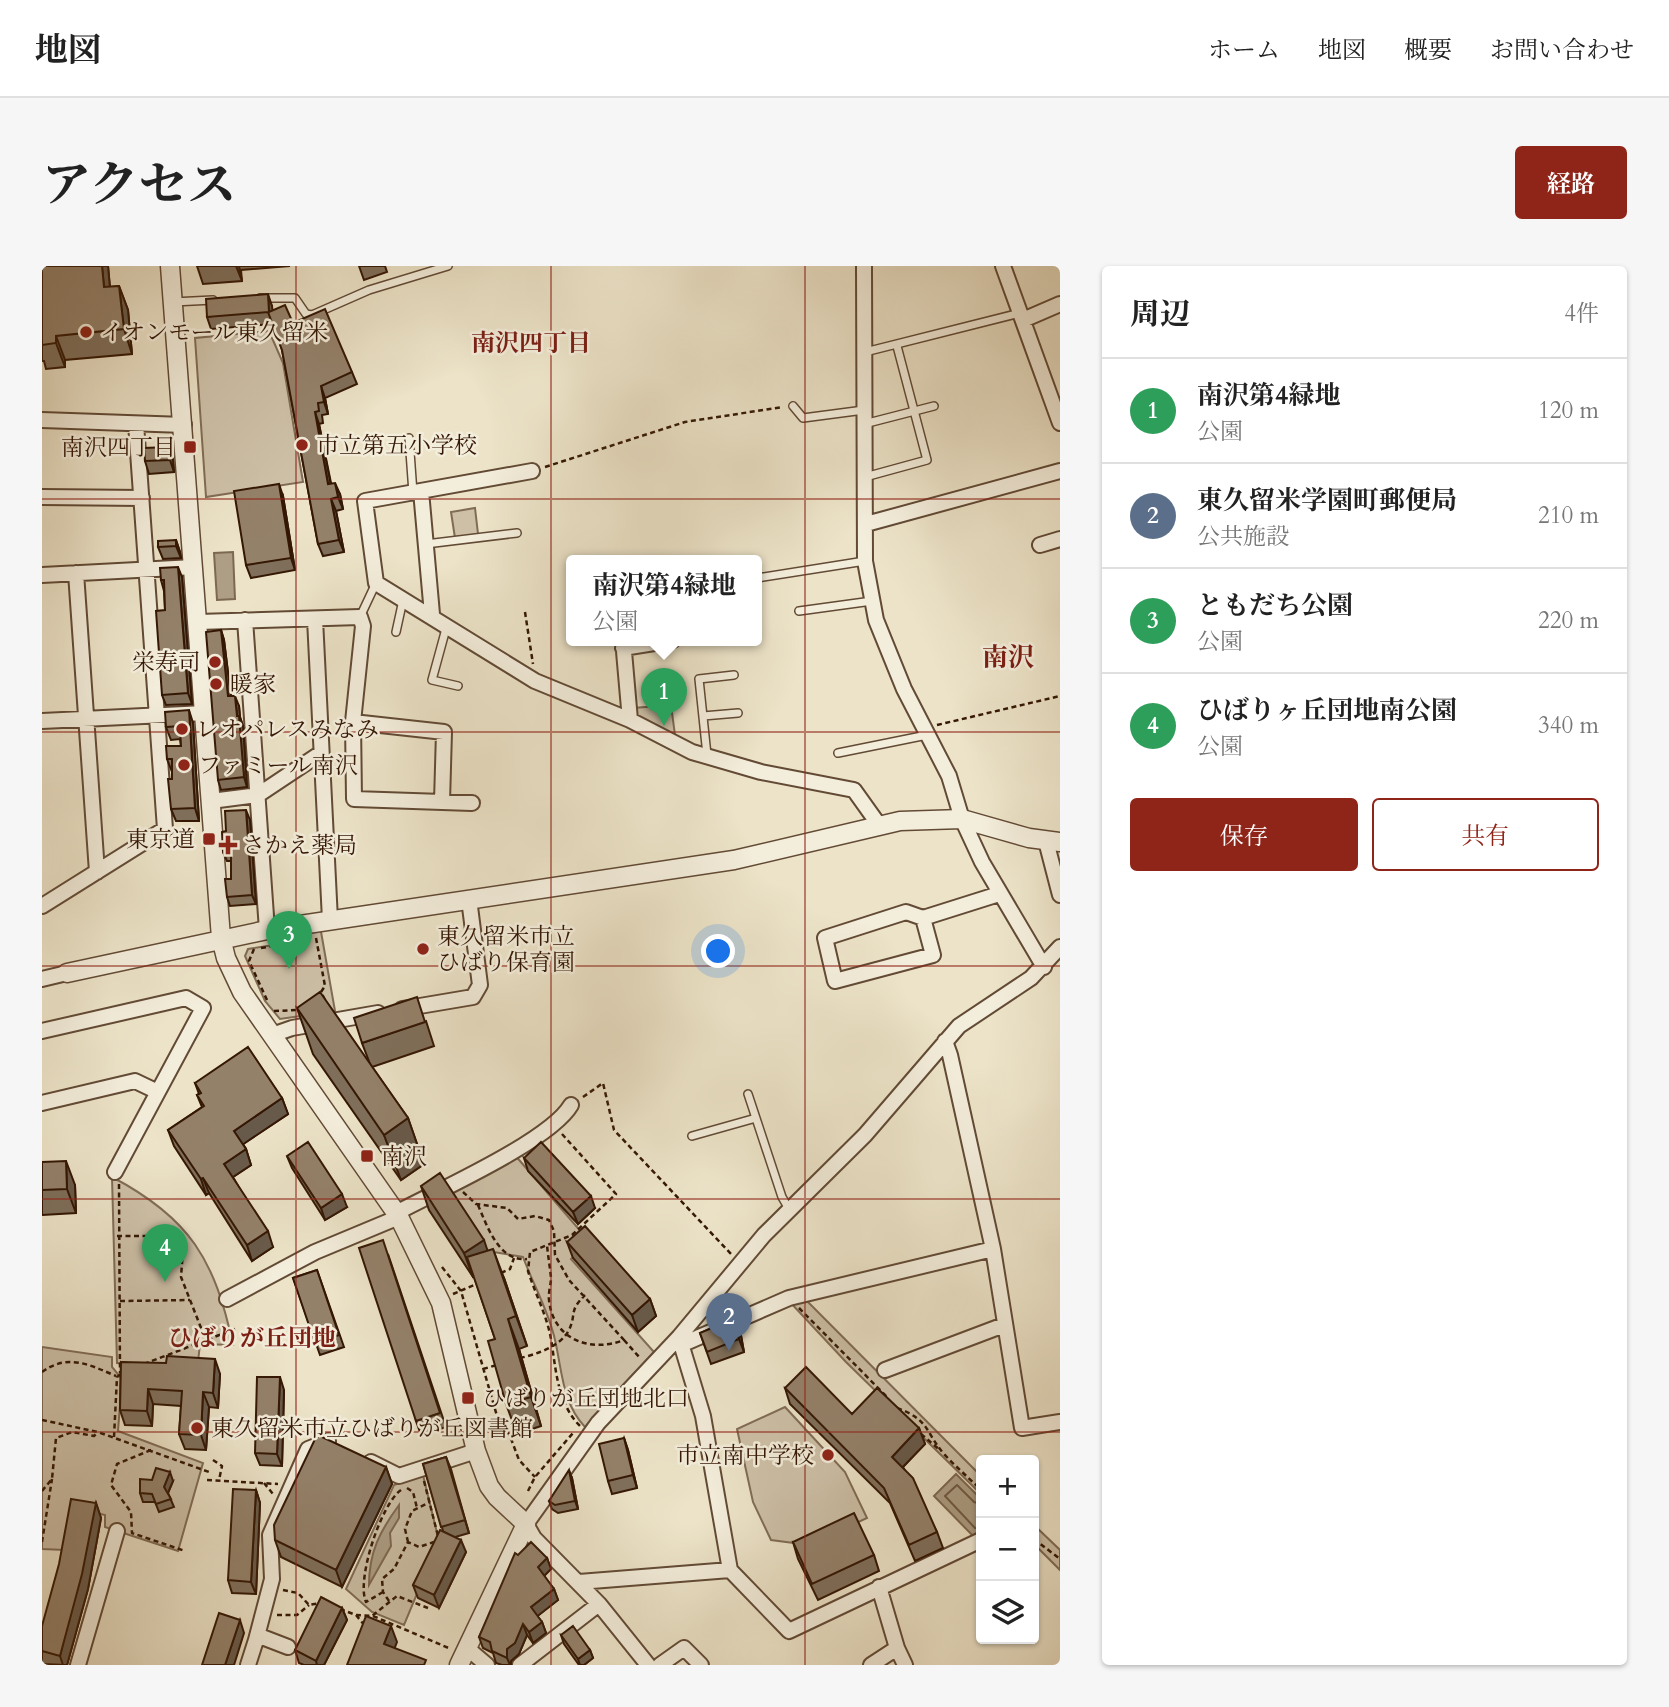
<!DOCTYPE html>
<html lang="ja">
<head>
<meta charset="utf-8">
<style>
	body { margin:0; font-family:Cardo,"Noto Serif JP",serif; background:#f6f6f6; color:#222 }
	.controls { position:absolute; right:21px; bottom:21px; display:grid; overflow:hidden; border-radius:7px; box-shadow:0 2px 5px #0004 }
	.controls button { width:63px; height:63px; display:grid; place-items:center; padding:0; border:0; border-bottom:2px solid #e0e0e0; background:#fff; color:#222; font:35px sans-serif }
	.you { position:absolute; left:677px; top:686px; width:24px; height:24px; margin:-18px; border:5px solid #fff; border-radius:50%; background:#1a73e8; box-shadow:0 0 0 10px #1a73e833 }
	.badge { display:grid; place-items:center; width:46px; height:46px; border-radius:50%; background:#8f2418; color:#fff; font-size:23px; font-weight:700 }
	.pin { position:absolute; translate:-50% -58px; filter:drop-shadow(0 2px 4px #0008) }
	.pin::after { content:''; position:absolute; top:37px; width:24px; height:21px; background:inherit; clip-path:polygon(0 0,100% 0,50% 100%) }
	.popup { position:absolute; left:524px; top:289px; width:196px; height:91px; box-sizing:border-box; display:grid; place-content:center; border-radius:7px; background:#fff; filter:drop-shadow(0 2px 5px #0005); font-size:23px; white-space:nowrap; color:#767676 }
	.popup b { font-size:26px; color:#222 }
	.popup::after { content:''; position:absolute; left:50%; top:100%; margin-left:-14px; border:14px solid transparent; border-top-color:#fff }
	.list { margin:0; padding:0; list-style:none }
	h2 { display:flex; justify-content:space-between; align-items:center; height:91px; margin:0; padding:0 28px; font-size:30px }
	h2 small { font-size:23px; font-weight:400; color:#767676 }
	.list li { display:grid; grid-template-columns:46px 1fr auto; gap:21px; align-items:center; box-sizing:border-box; height:105px; padding:0 28px; border-top:2px solid #e0e0e0 }
	.list b { display:block; font-size:26px; white-space:nowrap }
	.list p { margin:0; font-size:23px; white-space:nowrap; color:#767676 }
	.list em { font-size:23px; font-style:normal; color:#767676 }
	.actions { display:flex; gap:14px; padding:21px 28px }
	.actions a { flex:1; padding:16px 0; border:2px solid #8f2418; border-radius:7px; text-align:center; font-size:24px; color:#8f2418 }
	.actions .main { background:#8f2418; color:#fff }
	.icon { flex:none; width:38px; height:38px; fill:none; stroke:currentColor; stroke-width:2; stroke-linecap:round; stroke-linejoin:round }
	.map { position:relative; flex:none; width:1018px; height:1399px; overflow:hidden; border-radius:7px }
	header { display:flex; align-items:center; gap:42px; box-sizing:border-box; height:98px; padding:0 35px; background:#fff; border-bottom:2px solid #e0e0e0 }
	header strong { font-size:33px }
	nav { display:flex; gap:38px; margin-inline-start:auto; font-size:24px }
	.intro { display:flex; align-items:center; justify-content:space-between; box-sizing:border-box; height:168px; padding:0 42px }
	h1 { margin:0; font-size:49px }
	.button { padding:18px 32px; border-radius:7px; background:#8f2418; color:#fff; font-size:24px; font-weight:700 }
	main { display:flex; gap:42px; padding:0 42px }
	aside { flex:1; background:#fff; border-radius:7px; box-shadow:0 2px 5px #0004 }
	.map>svg:first-child { display:block }
	.green { fill:#cdc0a7; stroke:#806c56; stroke-width:2 }
	.water { fill:#ad9e85; stroke:#7d6851; stroke-width:2 }
	.lines { fill:none; stroke-linecap:round; stroke-linejoin:round }
	.shore { stroke:#705a44; stroke-width:2 }
	.service-casing { stroke:#624a35; stroke-width:10 }
	.minor-casing { stroke:#624a35; stroke-width:18 }
	.tertiary-casing { stroke:#624a35; stroke-width:21 }
	.path { stroke:#341704; stroke-width:2.5; stroke-dasharray:5 3.5; stroke-linecap:butt }
	.service { stroke:#f3eddb; stroke-width:7 }
	.minor { stroke:#f3eddb; stroke-width:14 }
	.tertiary { stroke:#f3eddb; stroke-width:18 }
	.wall { fill:#7f6f5b; stroke:#341704; stroke-width:2 }
	.shaded-wall { fill:#685a4a; stroke:#341704; stroke-width:2 }
	.building { fill:#94816a; stroke:#341704; stroke-width:2 }
	.grid { fill:none; stroke:#8f2418; stroke-width:2; stroke-opacity:0.55 }
	.poi-dot { fill:#8f2418; stroke:#f3eddb; stroke-width:2.5 }
	.labels { text-anchor:middle; stroke-width:5; stroke-linejoin:round; paint-order:stroke }
	.poi-label { font-size:23px; fill:#341704; stroke:#f3eddb; text-anchor:start }
	.neighbourhood-label { font-size:24px; font-weight:bold; fill:#7a1f14; stroke:#f3eddb }
	.quarter-label { font-size:26px; font-weight:bold; fill:#7a1f14; stroke:#f3eddb }
</style>
</head>
<body>
<header>
<strong>地図</strong>
<nav><a>ホーム</a><a>地図</a><a>概要</a><a>お問い合わせ</a></nav>
</header>
<div class="intro"><h1>アクセス</h1><a class="button">経路</a></div>
<main>
<div class="map">
<svg width="1018" height="1399" viewBox="0 0 1018 1399">
	<rect width="100%" height="100%" fill="#ece3c8"/>
	<filter id="stains"><feTurbulence type="fractalNoise" baseFrequency=".00286" numOctaves="4"/><feColorMatrix values="0 0 0 0 .2 0 0 0 0 .09 0 0 0 0 .02 0 0 0 .5 -.17"/></filter>
	<radialGradient id="worn" r=".72"><stop offset=".6" stop-color="#630" stop-opacity="0"/><stop offset="1" stop-color="#630" stop-opacity=".3"/></radialGradient>
	<path class="green" d="M227,65L241,97L261,216L164,231L153,72Z
		M433,242L436,268L413,272L409,246Z
		M629,439L633,469L591,450V442Z
		M278,660L293,745L238,753L223,735L203,690L206,683L257,675Z
		M472,888L547,975L529,993L612,1086L543,1161C520,1137 520,1104 513,1074C507,1046 491,1018 481,991L446,985L404,923Z
		M70,911C148,952 173,994 191,1079L158,1078L155,1105L75,1097Z
		M760,1030L939,1210V1228L804,1096L746,1034Z
		M0,1081L70,1091V1101L80,1113L76,1165L161,1197L136,1285L63,1261V1249L33,1242L23,1284L0,1283Z
		M743,1141L803,1206L825,1252L767,1279L729,1274L711,1236L695,1163Z
		M381,1209L397,1275L362,1359L330,1346L304,1323L352,1219Z
		M992,1259L1018,1284V1304L992,1278Z"/>
	<path class="water" d="M191,286L193,333L175,334L172,287Z
		M914,1208L939,1233V1267L934,1273L892,1230Z
		M357,1239V1252L348,1267L349,1280L327,1319C327,1286 338,1265 357,1239Z"/>
	<g class="lines">
		<path class="shore" d="M939,1238L932,1236L915,1219L903,1230L933,1262L939,1263"/>
		<defs>
			<path id="service" d="M218,32H253L264,48L270,49L327,24L406,0
				M131,36L171,34
				M823,86L978,47
				M751,140L761,152L822,144
				M822,158L892,140
				M367,172L371,227
				M823,211L885,194L855,80
				M384,278L475,267
				M715,312L823,295
				M757,345L830,335
				M318,351L334,317
				M405,359L390,414L416,420
				M354,366L361,334
				M661,450L696,447
				M796,487L885,469
				M665,489L657,413L692,409
				M706,828L740,931L747,943
				M650,870L714,852"/>
			<path id="minor" d="M822,0L823,295L834,354L862,423L907,510L920,553L940,596L1002,701
				M961,0L1018,157
				M981,54L1018,38
				M0,154L142,159
				M490,205L323,235L334,317L493,415L588,454L650,486L719,506L812,524L837,559
				M379,225L390,348
				M0,231L100,232
				M824,258L1018,205
				M998,279L1018,273
				M34,307L55,606
				M0,309L152,301
				M273,353L288,654
				M203,354L225,664
				M156,356L318,351L321,360L311,456L312,533L430,537
				M581,374L588,454
				M581,382L631,374
				M0,455L163,447
				M311,456L402,466L400,536
				M169,535L216,529L279,487
				M1004,575L1018,629
				M0,640L123,563L94,158
				M881,652L864,646L783,672L793,715L891,689L881,652L957,628
				M0,713L25,707
				M360,743L431,731L438,719L427,633
				M0,765L144,732L161,742L73,906
				M230,769L250,762L336,747
				M903,775L908,789L951,983L980,1162L1018,1156
				M0,837L93,815L116,826
				M354,947C395,925 508,875 529,839
				M185,1033L273,986L357,951
				M637,1071L661,1150L688,1304L747,1365L939,1274
				M641,1078L747,1032L951,983
				M843,1104L962,1059
				M329,1196L357,1210L434,1185
				M537,1316L688,1304
				M837,1321L855,1382L863,1399
				M214,1374L230,1313L228,1269L266,1183L286,1175
				M425,1382L445,1399
				M36,1399L75,1265
				M206,1399L214,1374L220,1371L246,1381
				M478,1399L557,1338
				M606,1399L557,1338L492,1272L484,1258L556,1157L637,1071L722,969L823,869L917,760L989,712L1018,681
				M618,1399L642,1382L659,1399
				M829,1399L855,1382"/>
			<path id="tertiary" d="M128,0L179,672L184,692L200,726L357,951L399,1037L434,1185L447,1220L455,1231L484,1258L417,1399
				M25,707L225,664L692,594L858,555L920,553L987,572L1018,576"/>
		</defs>
		<use href="#service" class="service-casing"/>
		<use href="#minor" class="minor-casing"/>
		<use href="#tertiary" class="tertiary-casing"/>
		<path class="path" d="M503,201L643,156L741,141
			M483,346L491,398
			M895,459L1018,430
			M274,672L283,720L279,726L285,738
			M219,682L254,676
			M212,683L207,695L225,734
			M232,745L256,744
			M541,831L561,817L572,864L690,989
			M520,868L574,928L530,969L488,986L486,1005C493,1027 505,1050 509,1073C514,1103 515,1137 538,1160
			M77,918L78,1107
			M421,926L434,938L465,942L476,953L493,950L507,954L512,965L513,989L527,1014L582,1074C549,1087 511,1074 507,1034C506,1027 509,1019 509,1012C508,1001 506,990 505,979
			M436,939C445,960 457,996 485,993
			M75,970H136L141,984L139,1011L163,1072
			M400,1001L419,1025L455,1150L468,1170L477,1194L493,1211
			M459,1007L468,1003L472,992
			M411,1028L437,1017
			M78,1035L148,1034
			M757,1042L846,1132
			M582,1074L598,1092
			M478,1092C495,1088 518,1081 527,1064C535,1047 526,1046 543,1029
			M102,1098L193,1063
			M441,1103L455,1099
			M0,1106C26,1087 48,1099 74,1110
			M855,1142C888,1154 883,1166 902,1188C914,1201 927,1212 939,1224
			M0,1154L56,1166L167,1206
			M879,1168L898,1184
			M72,1171L75,1111L80,1107
			M109,1184L75,1198L69,1219L89,1246L90,1267L143,1285
			M171,1194L180,1200L177,1214
			M165,1214L236,1218
			M382,1215L396,1270
			M222,1217L231,1228
			M365,1222L371,1226L375,1242
			M0,1225L10,1213L14,1172L30,1166L52,1170L56,1166
			M486,1225L493,1211L531,1167
			M992,1273L1018,1293
			M0,1276L10,1213
			M366,1276L363,1263L370,1245L388,1236
			M241,1324L256,1327L267,1339L278,1337
			M341,1326L324,1336C314,1314 339,1238 359,1224
			M347,1335L341,1326L340,1313L352,1303L366,1276L377,1281L392,1276
			M298,1343L314,1349L330,1350L355,1330L386,1342
			M235,1349H255L267,1339
			M314,1349L323,1360
			M331,1350L409,1383"/>
		<use href="#service" class="service"/>
		<use href="#minor" class="minor"/>
		<use href="#tertiary" class="tertiary"/>
	</g>
	<path class="wall" d="M0,0H66L68,21L77,20L86,44L90,88L23,94V101L4,103L2,95H0Z
		M155,0H248L199,4L200,15L161,18Z
		M317,0H343L345,6L322,14Z
		M230,40V44L251,57L310,106L315,118L283,132L286,148L280,149L281,157L277,158L289,217L298,228L301,243L294,245L302,286L281,290L276,278L240,84L231,58L169,63L165,51Z
		M127,181L131,194L132,206L107,208L103,195Z
		M241,230L253,304L209,312L204,299Z
		M134,274L138,286L139,292L121,293L116,281Z
		M140,311L150,438L124,439L120,429L123,344L122,325L119,314Z
		M179,364L182,374L189,430L197,440L198,451L201,460L205,521L179,524L176,514Z
		M151,457L157,555H134L129,543L130,506L125,493L139,480L138,473L129,474L124,461Z
		M208,554L214,638L188,640L185,631L189,613V595H185L181,586L184,565Z
		M255,742L328,798L320,777L384,755L392,780L330,801L366,852L382,898L359,914L271,788Z
		M153,817L240,832L246,848L201,878L204,883L209,899L191,911L231,981L210,995L167,927L164,929L132,880L126,864L160,841L155,829L157,828Z
		M245,890L305,941L283,954L250,902Z
		M482,892L553,942L536,958L486,905Z
		M0,896L33,919L34,947L0,949Z
		M379,920L445,985L462,1012L485,1080L477,1083L499,1160L475,1168L464,1138L453,1073L432,1011H431L387,944Z
		M525,976L608,1033L614,1050L596,1066L531,992Z
		M346,988L404,1161L379,1169L374,1155Z
		M275,1004L302,1081L278,1089L251,1012Z
		M693,1052L698,1064L702,1086L669,1098L658,1067Z
		M79,1096L178,1108L176,1142L167,1141L164,1184L143,1183L137,1168L139,1140L111,1138L110,1160L83,1159L78,1144Z
		M743,1122L810,1148L877,1162L883,1178L861,1201L895,1266L901,1282L873,1295L848,1237L748,1138Z
		M242,1124L240,1200L218,1199L213,1187Z
		M582,1172L586,1184L595,1222L570,1228L566,1215Z
		M404,1191L427,1267L413,1271L424,1286L397,1342L376,1332L371,1319L401,1265L381,1198Z
		M344,1201L350,1218L300,1321L239,1291L233,1274Z
		M530,1212L536,1243L516,1247L510,1243L507,1235Z
		M131,1215L126,1227L132,1241L117,1246L113,1236H101L98,1227Z
		M214,1224L218,1237L214,1328L190,1327L186,1314Z
		M54,1237L59,1252L46,1323L25,1399L0,1398V1360Z
		M751,1276L832,1289L837,1305L776,1334L756,1293Z
		M476,1289L505,1292L509,1303L502,1310L512,1323L516,1334L495,1350L500,1356L504,1367L491,1377L485,1369L477,1388L469,1395V1399H460L454,1397L451,1387L441,1382L437,1371Z
		M300,1342L305,1354L282,1399H262L257,1397L253,1384Z
		M519,1369L548,1384L551,1392L542,1399H537L522,1378Z"/>
	<path class="shaded-wall" d="M60,0H66L70,45L62,21Z
		M194,0H197L200,15Z
		M77,20L86,44L90,88L82,63Z
		M226,28L230,40L232,58L227,46Z
		M14,70L23,94V101L14,77Z
		M279,120L283,132L286,148L282,136Z
		M273,146L277,158L291,230L286,218Z
		M127,181L131,194L132,206L128,194Z
		M293,217L298,228L301,243L296,231Z
		M237,218L241,230L253,304L249,292Z
		M289,233L294,245L302,286L297,274Z
		M134,274L138,286L139,292L134,280Z
		M136,301L140,311L150,438L146,427Z
		M179,364L182,374L190,440L186,430Z
		M193,430L197,440L198,451L201,460L205,521L202,511Z
		M147,444L151,457L157,555L153,542Z
		M204,544L208,554L214,638L210,629Z
		M240,832L246,848L197,881L192,865Z
		M366,852L382,898L359,914L342,869Z
		M204,883L209,899L188,913L182,898Z
		M24,895L33,919L34,947L25,923Z
		M161,912L167,927L164,929L159,913Z
		M300,928L305,941L283,954L279,942Z
		M549,930L553,942L536,958L531,946Z
		M226,965L231,981L210,995L205,979Z
		M442,974L450,998L431,1011L422,987Z
		M451,983L462,1012L485,1080L474,1050Z
		M608,1033L614,1050L596,1066L590,1049Z
		M693,1052L698,1064L702,1086L697,1073Z
		M466,1053L477,1083L499,1160L489,1131Z
		M173,1093L178,1108L176,1142L171,1127Z
		M238,1111L242,1124L240,1200L235,1188Z
		M106,1123L111,1138L110,1160L105,1145Z
		M161,1126L167,1141L164,1184L159,1169Z
		M877,1162L883,1178L856,1206L850,1191Z
		M582,1172L586,1184L595,1222L591,1209Z
		M404,1191L409,1203L427,1267L423,1254Z
		M344,1201L350,1218L300,1321L294,1304Z
		M527,1204L530,1212L536,1243L533,1235Z
		M128,1206L131,1215L125,1229L122,1221Z
		M214,1224L218,1237L214,1328L209,1316Z
		M54,1237L59,1252L46,1323L25,1399H21L18,1390Z
		M419,1274L424,1286L397,1342L392,1329Z
		M505,1292L509,1303L500,1312L496,1301Z
		M512,1323L516,1334L493,1352L489,1341Z
		M300,1342L305,1354L282,1399H275L274,1395Z
		M198,1354L202,1367L192,1399H183Z
		M500,1356L504,1367L491,1377L487,1366Z
		M481,1358L485,1369L477,1388L469,1395V1399H468L465,1392V1383Z
		M349,1360L355,1376L348,1394L342,1378Z
		M548,1384L551,1392L542,1399H538L536,1393Z"/>
	<path class="building" d="M0,0H60L62,21L77,20L82,63L14,70V77L0,79Z
		M226,28L227,46L243,39L251,57L283,43L310,106L279,120L282,136L276,137L277,145L273,146L286,218L293,217L296,231L289,233L297,274L276,278L240,84L226,46L165,51L164,33Z
		M127,181L128,194L103,195L102,182Z
		M237,218L249,292L204,299L192,225Z
		M134,274V280L116,281V275Z
		M136,301L146,427L120,429L114,345L123,344L122,314H119L118,302Z
		M179,364L186,430H193L195,450H197L202,511L176,514L164,366Z
		M147,444L153,542L129,543L126,513H130V493H125L124,480H139L138,460L124,461L123,446Z
		M204,544L210,629L185,631L183,613H189V585L181,586L180,566L184,565L183,545Z
		M278,726L366,852L342,869L255,742Z
		M375,731L383,756L320,777L312,752Z
		M206,781L240,832L192,865L204,883L182,898L226,965L205,979L161,912L159,913L126,864L162,840L155,829L159,827L153,817Z
		M266,876L300,928L279,942L245,890Z
		M499,876L549,930L531,946L482,892Z
		M24,895L25,923L0,924V896Z
		M398,907L442,974L422,987L379,920Z
		M543,960L608,1033L590,1049L525,976Z
		M341,974L398,1147L374,1155L317,982Z
		M451,983L474,1050L466,1053L489,1131L464,1138L446,1075L453,1073L425,991Z
		M275,1004L297,1069L273,1077L251,1012Z
		M693,1052L697,1073L665,1086L658,1067Z
		M125,1090L173,1093L171,1127L161,1126L159,1169L137,1168L140,1125L106,1123L105,1145L78,1144L79,1096L124,1097Z
		M764,1101L810,1148L835,1122L877,1162L850,1191L871,1212L895,1266L867,1279L842,1222L743,1122Z
		M215,1111H238L235,1188L213,1187Z
		M278,1170L344,1201L294,1304L233,1274L232,1259L274,1171Z
		M582,1172L591,1209L566,1215L557,1178Z
		M404,1191L423,1254L399,1261L381,1198Z
		M114,1202L128,1206L122,1221L129,1233L114,1238L110,1228L98,1227V1213L110,1214Z
		M527,1204L533,1235L513,1239L507,1235Z
		M191,1223L214,1224L209,1316L186,1314Z
		M29,1233L54,1237L40,1308L18,1390L0,1385V1360L17,1298Z
		M812,1247L832,1289L770,1318L751,1276Z
		M398,1264L419,1274L392,1329L371,1319Z
		M489,1276L505,1292L496,1301L512,1323L489,1341L500,1356L487,1366L481,1358L473,1377L465,1383V1392L450,1385L448,1376L437,1371L473,1287L476,1289Z
		M279,1331L300,1342L274,1395L253,1384Z
		M177,1347L198,1354L183,1399H160Z
		M324,1350L349,1360L342,1378L384,1394L382,1399H305Z
		M531,1360L548,1384L536,1393L519,1369Z"/>
	<path class="grid" d="M254,0V1399M509,0V1399M763,0V1399M0,233H1018M0,466H1018M0,700H1018M0,933H1018M0,1166H1018"/>
	<g class="poi-dot">
		<circle cx="44" cy="66" r="7"/>
		<circle cx="260" cy="179" r="7"/>
		<rect x="141" y="174" width="14" height="14" rx="3.5"/>
		<circle cx="173" cy="396" r="7"/>
		<circle cx="174" cy="418" r="7"/>
		<circle cx="140" cy="463" r="7"/>
		<circle cx="142" cy="499" r="7"/>
		<rect x="160" y="566" width="14" height="14" rx="3.5"/>
		<path d="M182.5 568.5h7v7h7v7h-7v7h-7v-7h-7v-7h7z"/>
		<circle cx="381" cy="683" r="7"/>
		<rect x="318" y="883" width="14" height="14" rx="3.5"/>
		<rect x="419" y="1125" width="14" height="14" rx="3.5"/>
		<circle cx="155" cy="1162" r="7"/>
		<circle cx="786" cy="1189" r="7"/>
	</g>
	<g class="labels">
		<g class="poi-label">
			<text x="58" y="74">イオンモール東久留米</text>
			<text x="274" y="187">市立第五小学校</text>
			<text x="134" y="189" text-anchor="end">南沢四丁目</text>
			<text x="159" y="404" text-anchor="end">栄寿司</text>
			<text x="188" y="426">暖家</text>
			<text x="154" y="471">レオパレスみなみ</text>
			<text x="156" y="507">ファミール南沢</text>
			<text x="153" y="581" text-anchor="end">東京道</text>
			<text x="200" y="587">さかえ薬局</text>
			<text x="395" y="678">東久留米市立<tspan x="395" dy="26">ひばり保育園</tspan></text>
			<text x="339" y="898">南沢</text>
			<text x="440" y="1140">ひばりが丘団地北口</text>
			<text x="169" y="1170">東久留米市立ひばりが丘図書館</text>
			<text x="772" y="1197" text-anchor="end">市立南中学校</text>
		</g>
		<g class="neighbourhood-label">
			<text x="489" y="85">南沢四丁目</text>
			<text x="210" y="1080">ひばりが丘団地</text>
		</g>
		<g class="quarter-label">
			<text x="966" y="400">南沢</text>
		</g>
	</g>
	<rect width="100%" height="100%" filter="url(#stains)"/>
	<rect width="100%" height="100%" fill="url(#worn)"/>
</svg>
<div class="controls">
<button>+</button>
<button>−</button>
<button><svg class="icon" aria-label="layers" viewBox="0 0 24 24"><path d="M12 4l9 5-9 5-9-5zM3 14l9 5 9-5"/></svg></button>
</div>
<div class="you"></div>
<div class="pin badge" style="left:622px;top:460px;background:#2e9e5b">1</div>
<div class="popup"><b>南沢第4緑地</b>公園</div>
<div class="pin badge" style="left:687px;top:1085px;background:#5c6f8a">2</div>
<div class="pin badge" style="left:247px;top:703px;background:#2e9e5b">3</div>
<div class="pin badge" style="left:123px;top:1016px;background:#2e9e5b">4</div>
</div>
<aside>
<h2>周辺<small>4件</small></h2>
<ul class="list">
<li><span class="badge" style="background:#2e9e5b">1</span><div><b>南沢第4緑地</b><p>公園</p></div><em>120 m</em></li>
<li><span class="badge" style="background:#5c6f8a">2</span><div><b>東久留米学園町郵便局</b><p>公共施設</p></div><em>210 m</em></li>
<li><span class="badge" style="background:#2e9e5b">3</span><div><b>ともだち公園</b><p>公園</p></div><em>220 m</em></li>
<li><span class="badge" style="background:#2e9e5b">4</span><div><b>ひばりヶ丘団地南公園</b><p>公園</p></div><em>340 m</em></li>
</ul>
<div class="actions"><a class="main">保存</a><a>共有</a></div>
</aside>
</main>
</body>
</html>
